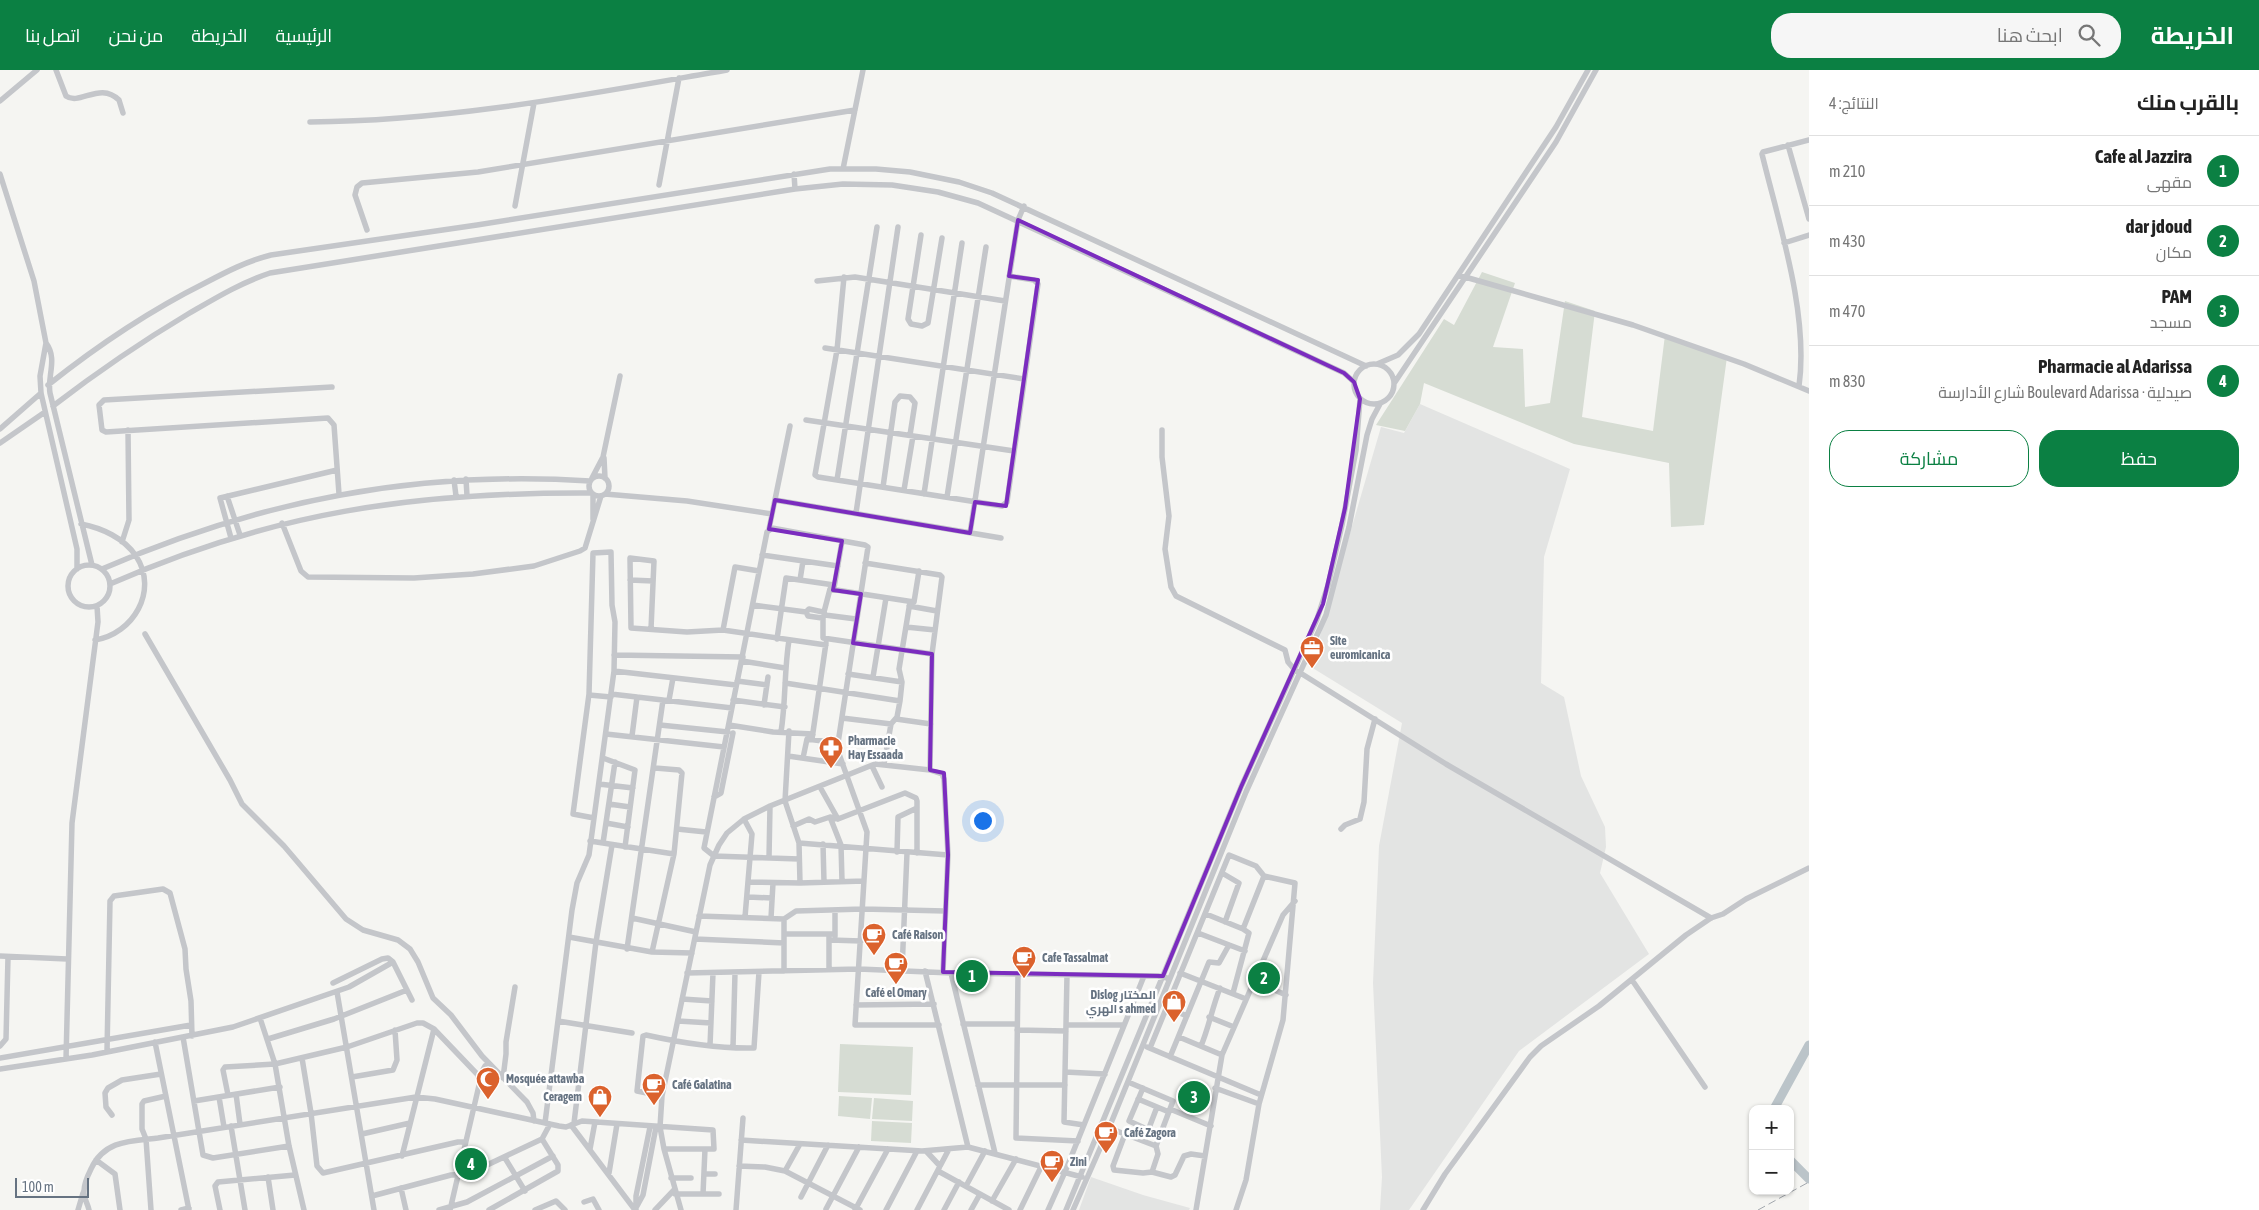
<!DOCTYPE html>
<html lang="ar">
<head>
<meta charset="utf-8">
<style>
	body { margin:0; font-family:"Asap Condensed",Cairo,sans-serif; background:#f6f6f6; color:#222; direction:rtl }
	.controls { position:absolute; right:15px; bottom:15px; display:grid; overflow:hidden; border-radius:10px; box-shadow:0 1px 4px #0004 }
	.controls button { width:45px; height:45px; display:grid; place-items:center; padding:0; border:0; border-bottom:1px solid #e0e0e0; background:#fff; color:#222; font:25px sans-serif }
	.scale { position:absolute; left:15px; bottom:12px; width:74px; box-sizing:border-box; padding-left:5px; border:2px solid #667382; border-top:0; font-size:14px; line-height:18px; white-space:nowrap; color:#667382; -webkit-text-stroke:4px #fff; paint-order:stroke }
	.you { position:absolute; left:982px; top:750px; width:18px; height:18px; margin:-12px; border:4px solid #fff; border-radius:50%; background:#1a73e8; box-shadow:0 0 0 8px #1a73e833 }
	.badge { display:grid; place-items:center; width:32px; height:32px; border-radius:50%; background:#0b8043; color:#fff; font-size:16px; font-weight:700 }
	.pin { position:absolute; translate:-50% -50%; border:2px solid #fff; box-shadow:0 1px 5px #0006 }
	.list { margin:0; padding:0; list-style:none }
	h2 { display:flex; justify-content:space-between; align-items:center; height:65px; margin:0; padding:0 20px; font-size:21px }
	h2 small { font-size:16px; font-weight:400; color:#767676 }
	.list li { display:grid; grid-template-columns:32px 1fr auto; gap:15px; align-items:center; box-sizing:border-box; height:70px; padding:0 20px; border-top:1px solid #e0e0e0 }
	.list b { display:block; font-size:19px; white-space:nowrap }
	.list p { margin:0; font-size:16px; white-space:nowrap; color:#767676 }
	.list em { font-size:16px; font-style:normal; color:#767676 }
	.actions { display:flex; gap:10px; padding:15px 20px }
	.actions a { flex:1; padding:11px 0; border:1px solid #0b8043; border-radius:20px; text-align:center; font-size:18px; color:#0b8043 }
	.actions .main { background:#0b8043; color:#fff }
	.icon { flex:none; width:28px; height:28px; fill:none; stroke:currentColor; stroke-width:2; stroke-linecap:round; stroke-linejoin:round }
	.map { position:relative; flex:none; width:1809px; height:1140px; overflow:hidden; direction:ltr }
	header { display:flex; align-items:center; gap:30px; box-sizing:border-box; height:70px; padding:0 25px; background:#0b8043; color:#fff }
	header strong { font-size:24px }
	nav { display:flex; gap:28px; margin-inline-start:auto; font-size:18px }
	.search { width:350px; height:45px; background:#f6f6f6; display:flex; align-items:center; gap:12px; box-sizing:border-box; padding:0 18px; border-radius:20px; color:#767676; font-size:19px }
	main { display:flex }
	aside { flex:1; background:#fff }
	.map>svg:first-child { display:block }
	.built { fill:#e3e4e3 }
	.green { fill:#d6dcd3 }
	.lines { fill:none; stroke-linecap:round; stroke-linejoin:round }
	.river { stroke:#bbc4c9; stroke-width:9 }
	.minor { stroke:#c4c6ca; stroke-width:5.5 }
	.rail { stroke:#a2a7ad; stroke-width:1; stroke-dasharray:8 4; stroke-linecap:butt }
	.marked { fill:none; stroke:#7b2cbf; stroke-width:4; stroke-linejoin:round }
	.labels { text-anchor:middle; stroke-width:5; stroke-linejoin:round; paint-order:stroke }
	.poi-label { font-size:12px; font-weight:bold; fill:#667382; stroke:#fff; text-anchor:start }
</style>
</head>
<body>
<header>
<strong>الخريطة</strong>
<div class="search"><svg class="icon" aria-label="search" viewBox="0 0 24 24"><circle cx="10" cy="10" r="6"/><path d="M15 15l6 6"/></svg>ابحث هنا</div>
<nav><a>الرئيسية</a><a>الخريطة</a><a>من نحن</a><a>اتصل بنا</a></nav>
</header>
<main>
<aside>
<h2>بالقرب منك<small>النتائج: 4</small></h2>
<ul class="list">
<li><span class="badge">1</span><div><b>Cafe al Jazzira</b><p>مقهى</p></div><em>210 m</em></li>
<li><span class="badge">2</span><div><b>dar jdoud</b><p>مكان</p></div><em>430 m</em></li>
<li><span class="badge">3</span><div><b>PAM</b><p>مسجد</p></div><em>470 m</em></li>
<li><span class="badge">4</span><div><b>Pharmacie al Adarissa</b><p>صيدلية · Boulevard Adarissa شارع الأدارسة</p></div><em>830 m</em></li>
</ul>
<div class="actions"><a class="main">حفظ</a><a>مشاركة</a></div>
</aside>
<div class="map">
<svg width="1809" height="1140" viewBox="0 0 1809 1140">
	<rect width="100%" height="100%" fill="#f5f5f2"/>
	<path class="built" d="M1420,334L1570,399L1544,487L1541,613L1564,627L1581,706L1605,757L1606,777L1600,803L1649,884L1519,981L1409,1140H1380L1382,1107L1373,913L1379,776L1402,653L1311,597L1381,357L1404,363Z
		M1091,1107L1143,1125L1190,1138L1189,1140H1079Z"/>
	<path class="green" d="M1482,202L1515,213L1493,277L1523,279L1525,337L1550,333L1565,231L1595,241L1582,347L1653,361L1665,265L1727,287L1704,455L1671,457L1669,393L1574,374L1424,313L1420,334L1405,361L1376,355L1444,249L1454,255Z
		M840,974L913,977L911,1025L838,1022Z
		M839,1026L872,1028L870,1049L838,1046Z
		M874,1028L913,1031L912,1051L872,1049Z
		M872,1051L912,1053L911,1073L871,1071Z"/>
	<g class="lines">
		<path class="river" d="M1774,1039L1809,975
			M1790,1090L1809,1109"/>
		<path class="minor" d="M56,0L66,26C80,36 100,11 119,30L123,43
			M0,31L37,0
			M310,52C451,51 589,24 727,0
			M1788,75L1809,149
			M843,99L863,0
			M0,104L34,211L46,273L40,306L41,323L77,479V499
			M794,104L795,119
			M659,115L679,8
			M515,136L534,33
			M367,160L355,125L357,117L362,113L478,102L855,40
			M921,165L908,249L911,254L922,256L928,253L942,168
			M1784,173L1809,165
			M1458,205L1633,255L1744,294L1809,321
			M844,207L837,280L815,405L818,407L1002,436L1007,432L1038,214L1034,210L1009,206
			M817,211L855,207L1005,231
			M46,273C58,289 47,306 50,323L92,495
			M825,278L1024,309
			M1354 314a20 20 0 1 1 40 0a20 20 0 1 1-40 0Z
			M1377,294L1398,285L1419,264L1556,57L1588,0
			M1395,312L1556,72L1596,0
			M48,315C97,276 149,241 205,213C226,202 247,191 271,185L477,155L830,99H876L910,102L959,112L992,123L1366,296
			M1799,316C1809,244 1779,154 1762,84L1763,82L1809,70
			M332,317L104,330L99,335L102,360L106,362L328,348L334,355L339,424
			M53,336C96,303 141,272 188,244C214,229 240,213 270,203L795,119L843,114L892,115L938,122L978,133L1344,303L1354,312
			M806,350L1014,381
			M0,359L41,323
			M1162,360V387L1169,446L1165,479L1171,517L1176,526L1285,580L1288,592L1294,599L1446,694L1711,848
			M0,373L45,342
			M604,388L605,408
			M589 416a10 10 0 1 1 20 0a10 10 0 1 1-20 0Z
			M592,408L603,387L620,306
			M466,409L467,426
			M454,410L456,426
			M837,410L877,157
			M883,417L895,332L900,326L910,327L915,333L910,365
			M904,420L913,366
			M605,424L687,431L772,444
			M924,424L962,173
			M227,426L240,465
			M947,427L986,177
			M775,430L1001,468
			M856,443L898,157
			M593,449V424
			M282,453L301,501L308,507L414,508L473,504L534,496L580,481L585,478L601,426
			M81,454C102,458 124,468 136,486C159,521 133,564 95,570
			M769,459L790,356
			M970,463L1018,150L1024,136
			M231,468L220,428L337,400
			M122,472L129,450L128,360
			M762,485L838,496
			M865,493L940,505L942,507L932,584L930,700
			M68 516a21 21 0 1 1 42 0a21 21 0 1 1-42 0Z
			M102,499C260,430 418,400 590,411
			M630,510L653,511
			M800,510L803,491
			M110,514C273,442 415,422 591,423
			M834,518L842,471
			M753,535L806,542L808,546L822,548L825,545L856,549
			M909,536L937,541
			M806,542L809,539L823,542L825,544
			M824,542L830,519L914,532L919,501
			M823,548V568L932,584
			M906,557L935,560
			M651,559L654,491L630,488L631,558L687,562L723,560L826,575
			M723,560L735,497L759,501
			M145,564L230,710L242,734L284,776L346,849L363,860L398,870L410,879L418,892L433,928L451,945L482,986L527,1032L533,1043L534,1051
			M777,569L786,508L834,515
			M614,585L743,587
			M742,591L785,598
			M614,601L736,615
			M848,604L902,612
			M873,607L886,528
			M737,611L767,615
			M785,613L900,631
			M611,624L732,638
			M589,625L611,627
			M669,630L673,608
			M733,630L785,637
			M764,635L768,607
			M842,648L891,654
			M896,649L931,654
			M660,655L728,662
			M729,655L773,662L813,664
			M789,661L785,731L799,773L800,813
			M781,662C786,631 784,601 789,570
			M606,664L724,677
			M632,666L637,627
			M812,669L826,573
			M788,686L843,694
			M603,688L635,700L625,777
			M803,688L807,669L838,673
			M884,694L891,654L897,647L900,631L902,612L899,599L910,532
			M872,696L882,717
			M599,714L633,718
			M820,717L838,749
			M714,727L721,723L733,663
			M609,734L630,737
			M830,747L841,775L842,811
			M744,749L752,764L745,847
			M606,753L628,757
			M793,756L809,749L815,752L830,747L838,749L905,723L916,728L917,731V783
			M677,759L706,762
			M1341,759L1345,755L1360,749L1364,732L1367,679L1375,649
			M590,771L674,784
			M603,773L615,692
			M799,773L948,785
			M823,774L824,812
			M897,782L898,747L917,738
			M769,788L770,736
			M799,789L714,786L704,778L767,462L772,458L865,475L868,477L838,673L839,684L867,762L855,955H939
			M1222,803L1239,813L1225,852
			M749,812L800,813L864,811
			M748,827L772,828
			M835,841V866
			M1206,844L1243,859
			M699,846L784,849
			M632,848L696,862
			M771,848L773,813
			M1198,863L1245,881
			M784,864H835
			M569,867L652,882L692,883
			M695,869L784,873
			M830,870L861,871
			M627,879L663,630
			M652,882L674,784L682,703L679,700L655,698
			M0,886L67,889
			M829,899V864
			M902,900L907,783
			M784,901V849L796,841L863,839L945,841
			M925,901L968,1077
			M687,903L859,899L951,903L1158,906L1167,908
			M951,903L995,1083
			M1180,903L1246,929
			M1018,904L1016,1068L1078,1071
			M1067,905L1064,1052L1084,1055
			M1632,910L1705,1017
			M1254,911L1286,925
			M333,913L382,889L388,888L393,892L412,930
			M337,922L374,1140
			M1233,923L1249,863L1243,859L1264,806
			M682,929L712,931
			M856,935L934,934
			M1168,938L1187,946
			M1209,947L1234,957
			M260,948L275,994L289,1076L304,1140
			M558,951L632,963
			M678,951L711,953
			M963,954H1016
			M1066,955H1124
			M1017,960L1066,961
			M183,967L203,1085L213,1088L289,1076
			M1179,967L1222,985
			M268,969L334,949L407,920
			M155,972L189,1140
			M0,976L6,969L8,887
			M710,976L713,903
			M1201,976C1209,957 1212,938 1220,918
			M733,977L735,903
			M1147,977L1261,1025
			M1150,978L1229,785L1256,796L1264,806L1295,813L1283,950L1259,1034L1246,1110L1236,1140
			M107,981L110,831L114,826L163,819L170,823L185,879L186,899L191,931L192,966
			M1170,987L1209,892L1219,893L1229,875
			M0,988L191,955
			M302,988L311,1043L317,1096L323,1103L458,1072H465
			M66,989L72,753L98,552L97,536
			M0,999L92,985L233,957L349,917L393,892
			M1065,1002L1105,1004
			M352,1007L393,1000L397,990L395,960
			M479,1007L485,996
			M503,1008L506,984V972L515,917
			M1128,1012L1173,1031L1156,1076L1158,1084L1152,1102
			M978,1015H1065
			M1143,1018L1129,1051L1149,1060
			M1215,1018L1259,1034
			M236,1024L240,1054
			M228,1025L223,1000L225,997L275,994L347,977L417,953H423L434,959L477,1004L480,1011L450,1140
			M662,1026L637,1021L643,966L646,965C682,973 718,979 754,978L759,902
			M219,1027L224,1057
			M1138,1029L1169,1042
			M194,1031L280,1017
			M1170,1039L1211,1056
			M112,1045L106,1037L105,1023L108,1018L122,1010L161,1004
			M545,1053L572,840L577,813L589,785L614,601L615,552L612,535L611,482L593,483L589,624L573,744L594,748
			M574,1053L596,872L612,775
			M571,1055L635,1140
			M231,1056L245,1140
			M1109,1058L1156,1076
			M362,1064L410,1053
			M1125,1064L1113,1096L1114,1100L1143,1103L1152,1102L1171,1107L1175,1105L1184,1086L1191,1084L1205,1086
			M741,1070L922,1081L968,1077L1082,1107
			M1144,1071L1157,1037
			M590,1079L595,1052
			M926,1081L940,1096
			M402,1086L434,959
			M505,1088L525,1121
			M96,1090L115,1104L120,1140
			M739,1096L765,1097L785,1101L860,1140
			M785,1101L800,1074
			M938,1101L1009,1140
			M609,1103L617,1054
			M704,1104H715
			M268,1107L273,1140
			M671,1108H691
			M966,1116L985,1081
			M401,1118L406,1140
			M675,1124H719
			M703,1124L705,1079
			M372,1126L451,1105L468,1104L542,1069L550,1054
			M801,1127L828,1075
			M992,1131L1016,1089
			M584,1132L593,1129L599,1140
			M637,1136L643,1125L656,1057
			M826,1139L859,1077
			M78,1140L83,1123
			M89,1140C88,1134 83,1127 84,1121C84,1114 88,1105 91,1099C104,1070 131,1071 158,1068L416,1027L435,1029L559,1056L566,1057L582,1051L713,1060L714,1079H664
			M151,1140L146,1069L142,1059V1034L144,1031L166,1026
			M181,1140L189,1138
			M220,1140L215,1116L218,1112L295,1105
			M439,1140L467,1132L553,1086
			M489,1140L558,1101V1095L542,1069
			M535,1140L556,1131L565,1140
			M636,1140V1126L650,1057
			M655,1140L674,1120
			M681,1140L664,1079L660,1057L662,1026L710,795L719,775L727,763L744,749L770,736L875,694L930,700L942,704L944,709L948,785L943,902
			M736,1140L743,1048
			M855,1140L888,1079
			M886,1140L917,1081
			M917,1140L949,1079
			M944,1140L959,1112
			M971,1140L980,1124
			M1020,1140L1041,1097
			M1048,1140L1065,1102L1144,906
			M1066,1140L1241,717L1317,549L1328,515L1342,455L1356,380L1360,329
			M1073,1140L1109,1058L1246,722L1326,545L1349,457L1367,365L1372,349L1380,334
			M1196,1140L1222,985L1283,845L1295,831
			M1423,1140L1445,1104L1530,987L1541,976L1599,936L1686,865L1711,848L1723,844L1746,829L1809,798"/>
		<path class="rail" d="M1758,1140L1809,1112"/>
	</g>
	<path class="marked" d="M1018,150L1344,303L1354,312L1360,329L1345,438L1323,534L1241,717L1163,906L943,902L948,785L944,703L930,700L932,584L853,573L861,524L833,520L842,471L769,459L775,430L970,463L975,432L1006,436L1038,210L1009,206Z"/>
	<defs>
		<symbol id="office-pin" viewBox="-11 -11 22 30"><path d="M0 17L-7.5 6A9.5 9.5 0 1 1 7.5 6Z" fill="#db622d" stroke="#fff"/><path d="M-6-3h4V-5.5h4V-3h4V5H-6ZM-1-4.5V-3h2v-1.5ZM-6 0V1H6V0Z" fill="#fff"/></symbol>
		<symbol id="pharmacy-pin" viewBox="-11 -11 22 30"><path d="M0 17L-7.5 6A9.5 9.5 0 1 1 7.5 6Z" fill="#db622d" stroke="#fff"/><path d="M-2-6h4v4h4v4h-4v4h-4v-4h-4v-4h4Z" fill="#fff"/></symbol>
		<symbol id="cafe-pin" viewBox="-11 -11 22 30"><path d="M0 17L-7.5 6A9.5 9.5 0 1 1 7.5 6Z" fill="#db622d" stroke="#fff"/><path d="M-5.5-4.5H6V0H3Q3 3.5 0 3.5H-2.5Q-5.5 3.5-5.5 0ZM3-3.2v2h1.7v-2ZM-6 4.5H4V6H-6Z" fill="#fff"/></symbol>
		<symbol id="shop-pin" viewBox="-11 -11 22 30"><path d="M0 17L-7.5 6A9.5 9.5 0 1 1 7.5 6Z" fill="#db622d" stroke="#fff"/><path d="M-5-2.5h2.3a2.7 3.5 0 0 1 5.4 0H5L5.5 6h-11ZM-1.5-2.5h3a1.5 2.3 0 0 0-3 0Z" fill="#fff"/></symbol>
		<symbol id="mosque-pin" viewBox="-11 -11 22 30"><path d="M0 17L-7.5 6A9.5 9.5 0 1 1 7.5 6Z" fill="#db622d" stroke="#fff"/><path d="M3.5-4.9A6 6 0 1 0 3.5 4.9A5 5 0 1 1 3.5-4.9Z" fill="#fff"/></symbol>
	</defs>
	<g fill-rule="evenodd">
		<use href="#office-pin" x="1298" y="564" width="28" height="38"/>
		<use href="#pharmacy-pin" x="817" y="664" width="28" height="38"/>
		<use href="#cafe-pin" x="860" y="851" width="28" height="38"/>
		<use href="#cafe-pin" x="1010" y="874" width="28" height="38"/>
		<use href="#cafe-pin" x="882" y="880" width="28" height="38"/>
		<use href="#shop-pin" x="1160" y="918" width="28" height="38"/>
		<use href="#mosque-pin" x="474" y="995" width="28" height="38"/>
		<use href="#cafe-pin" x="640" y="1001" width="28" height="38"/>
		<use href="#shop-pin" x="586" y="1013" width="28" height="38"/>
		<use href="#cafe-pin" x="1092" y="1049" width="28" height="38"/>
		<use href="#cafe-pin" x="1038" y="1078" width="28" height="38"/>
	</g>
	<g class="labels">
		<g class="poi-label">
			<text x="1330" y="575">Site<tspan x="1330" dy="14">euromicanica</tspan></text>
			<text x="848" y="675">Pharmacie<tspan x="848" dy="14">Hay Essaada</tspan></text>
			<text x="892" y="869">Café Raison</text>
			<text x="1042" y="892">Cafe Tassalmat</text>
			<text x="896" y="927" text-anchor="middle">Café el Omary</text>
			<text x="1156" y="929" text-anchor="end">Dislog المختار<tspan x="1156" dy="14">الهري s ahmed</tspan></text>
			<text x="506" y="1013">Mosquée attawba</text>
			<text x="672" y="1019">Café Galatina</text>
			<text x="582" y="1031" text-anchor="end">Ceragem</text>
			<text x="1124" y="1067">Café Zagora</text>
			<text x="1070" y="1096">Zini</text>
		</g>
	</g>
</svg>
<div class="controls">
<button>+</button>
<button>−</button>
</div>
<div class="scale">100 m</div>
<div class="you"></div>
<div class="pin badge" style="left:972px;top:906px">1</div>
<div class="pin badge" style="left:1264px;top:908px">2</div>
<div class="pin badge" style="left:1194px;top:1027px">3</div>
<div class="pin badge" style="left:471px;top:1094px">4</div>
</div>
</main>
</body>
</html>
